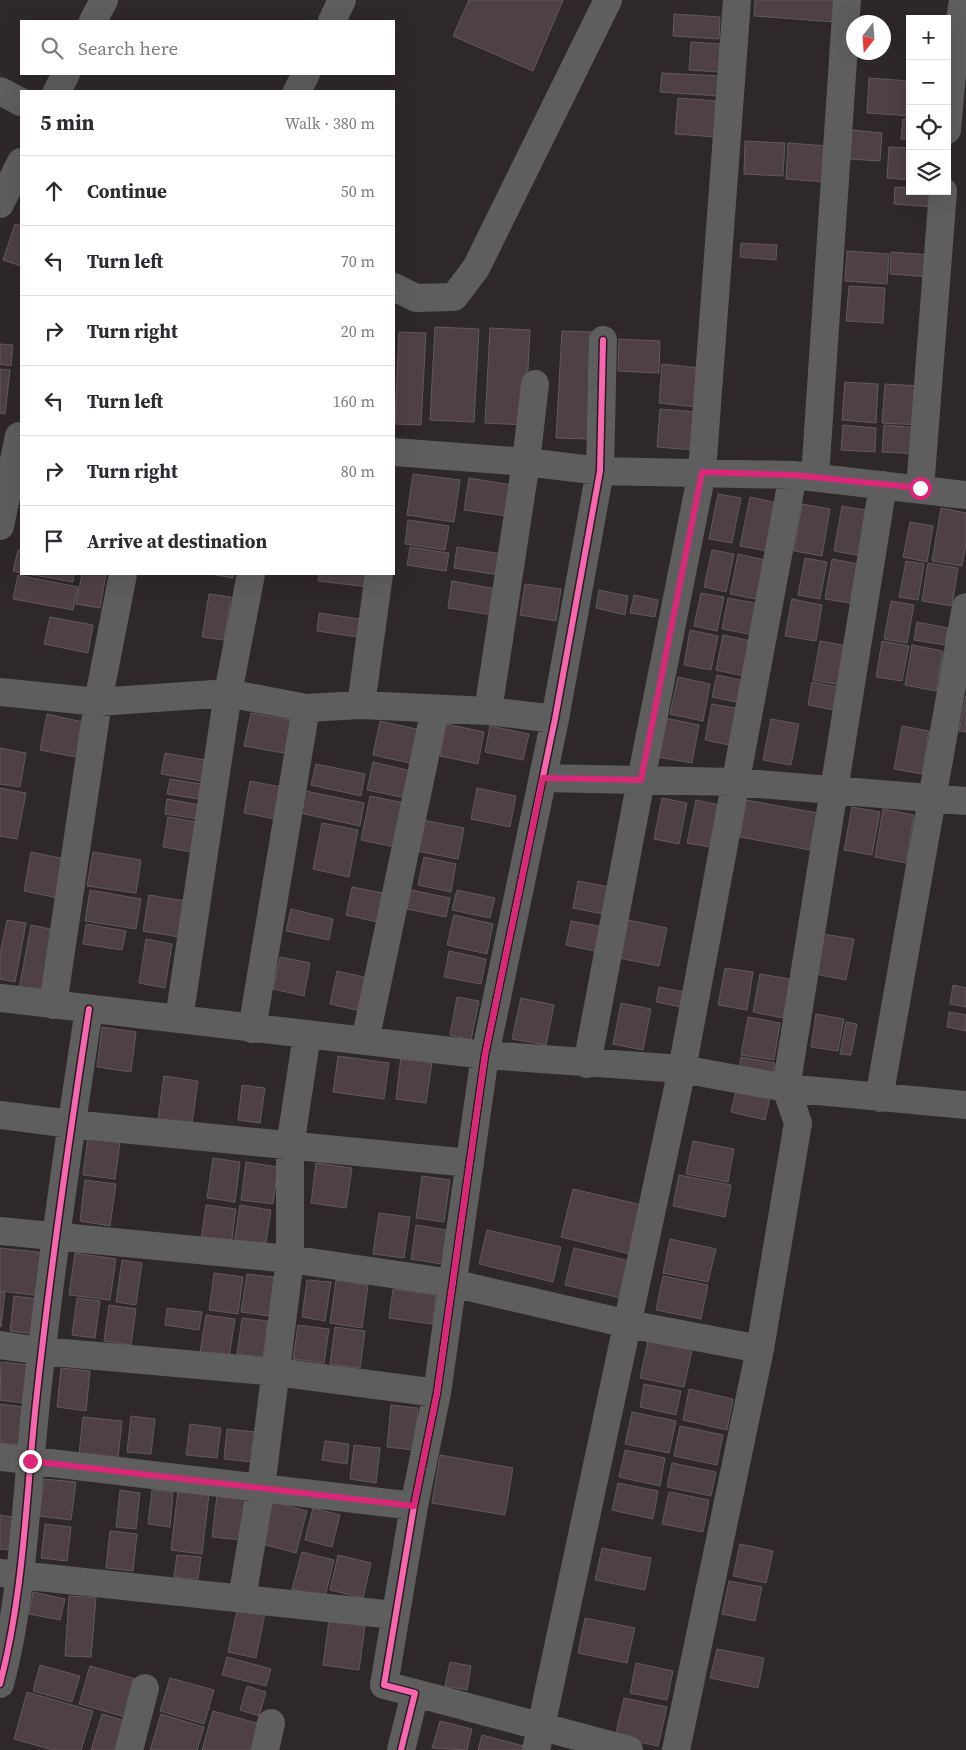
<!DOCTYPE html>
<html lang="en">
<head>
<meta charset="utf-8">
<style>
	body { margin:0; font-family:"Source Serif 4",serif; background:#f7f7f7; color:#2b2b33 }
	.controls { position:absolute; right:15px; top:15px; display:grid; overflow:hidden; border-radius:0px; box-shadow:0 5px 20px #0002 }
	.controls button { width:45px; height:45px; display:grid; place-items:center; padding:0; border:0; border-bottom:1px solid #e1e1e2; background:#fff; color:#2b2b33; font:25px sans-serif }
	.compass { position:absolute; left:846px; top:15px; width:45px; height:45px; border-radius:50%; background:#fff; box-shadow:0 5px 20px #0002; rotate:197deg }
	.stop { position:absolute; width:15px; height:15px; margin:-11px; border:4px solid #db2777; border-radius:50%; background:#fff }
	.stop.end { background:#db2777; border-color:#fff; box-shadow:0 1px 5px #0008 }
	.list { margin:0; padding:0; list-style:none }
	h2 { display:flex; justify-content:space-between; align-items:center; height:65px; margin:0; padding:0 20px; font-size:21px }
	h2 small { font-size:16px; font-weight:400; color:#7c7c81 }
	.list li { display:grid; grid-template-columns:32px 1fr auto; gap:15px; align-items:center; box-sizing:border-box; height:70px; padding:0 20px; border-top:1px solid #e1e1e2 }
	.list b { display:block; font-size:19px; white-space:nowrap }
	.list em { font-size:16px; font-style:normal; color:#7c7c81 }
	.icon { flex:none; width:28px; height:28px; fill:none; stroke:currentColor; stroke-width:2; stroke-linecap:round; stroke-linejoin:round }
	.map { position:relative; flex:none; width:966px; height:1750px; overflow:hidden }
	.search { position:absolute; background:#fff; box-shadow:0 5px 20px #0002; left:20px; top:20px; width:375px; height:55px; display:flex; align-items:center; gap:12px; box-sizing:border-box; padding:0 18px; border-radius:0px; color:#7c7c81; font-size:19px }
	.panel { position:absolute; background:#fff; box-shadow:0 5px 20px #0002; left:20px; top:90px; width:375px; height:485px; border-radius:0px }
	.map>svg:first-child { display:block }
	.building { fill:#4f4143; stroke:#605a5b }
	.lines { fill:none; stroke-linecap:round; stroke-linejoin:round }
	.minor { stroke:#5e5e5f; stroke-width:28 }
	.cycleway-casing { stroke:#281c1d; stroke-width:9 }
	.cycleway { stroke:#f766af; stroke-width:6 }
	.route { stroke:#db2777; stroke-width:6 }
</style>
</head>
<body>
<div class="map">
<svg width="966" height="1750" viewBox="0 0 966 1750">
	<rect width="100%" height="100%" fill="#2f2829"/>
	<path class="building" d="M469,0H563L533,71L453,36Z
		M755,0H836L835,22L754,16Z
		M674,14L720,17L719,39L673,36Z
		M691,42L720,44L719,72L689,70Z
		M662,73L720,76L719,96L660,92Z
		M869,78L910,81V116L867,113Z
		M678,98L718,101L716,137L675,134Z
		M903,119H910V139H901Z
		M852,130L882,133L880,161L850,159Z
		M745,141L785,143L783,176L744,174Z
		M788,143L828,146L826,182L786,179Z
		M889,147L910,148V180L887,178Z
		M895,187L910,188V191H934V207L894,204Z
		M15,224L21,226V266L3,260Z
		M741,243L777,245L776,260L740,257Z
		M847,251L889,254L887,284L845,281Z
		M891,252L932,255L931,277L890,274Z
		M849,286L885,288L883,323L846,321Z
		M435,327L479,329L474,422L430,420Z
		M490,328L530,330L525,425L485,423Z
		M562,331L595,332L588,439L556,438Z
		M399,332L426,333L421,425L395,424Z
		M619,339L660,341L659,373L618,371Z
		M0,344L13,345L11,366L0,364Z
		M662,364L700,368L697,407L659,403Z
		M0,369L10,370L5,414L0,413Z
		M845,382L878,384L876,423L842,420Z
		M885,384L922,386L919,425L882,423Z
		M660,409L698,412L694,450L657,447Z
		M843,425L876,428L875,452L841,450Z
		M884,425L920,428L918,454L882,452Z
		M413,474L460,480L454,522L407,515Z
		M469,478L512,485L507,516L464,510Z
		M718,494L741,498L732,543L709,539Z
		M750,497L777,503L767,551L740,546Z
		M802,504L830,509L822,556L794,551Z
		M842,506L871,511L862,556L834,551Z
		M941,508L966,513V545L962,566L932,561Z
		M408,520L449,526L445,550L405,544Z
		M910,522L933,526L927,562L903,557Z
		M410,547L449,553L446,571L407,565Z
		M457,547L502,554L499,575L454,568Z
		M18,550L21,551V573L13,571Z
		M712,550L734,554L726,592L704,587Z
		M738,554L769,561L761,600L730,594Z
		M805,558L827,562L820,599L798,595Z
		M832,559L864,565L857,604L825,599Z
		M906,561L924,564L918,600L899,597Z
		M928,563L958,568L952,606L922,601Z
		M28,574H74L73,582Z
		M82,574H106L100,608L76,604Z
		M210,574H233V578Z
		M319,574H371L369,587L318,581Z
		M18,575L78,587L73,610L13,599Z
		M452,581L497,589L493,615L448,608Z
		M525,584L561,589L556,621L520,615Z
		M599,590L628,596L625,615L596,608Z
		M701,593L724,597L717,631L694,626Z
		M209,594L231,597L224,640L202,637Z
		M634,595L658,600L655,617L630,613Z
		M728,598L760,604L754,635L722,629Z
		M792,599L822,605L816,641L785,636Z
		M891,601L914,605L907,643L884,639Z
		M319,613L360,619L357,637L317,631Z
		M50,617L93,625L88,653L44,644Z
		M917,622L948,628L945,645L914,640Z
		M690,630L718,636L711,670L684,665Z
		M723,635L751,641L744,676L716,670Z
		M820,641L848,646L840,685L813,680Z
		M882,641L909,646L902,681L876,677Z
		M912,645L943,651L936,691L905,685Z
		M717,675L745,681L741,703L712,697Z
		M678,677L710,684L703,721L670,714Z
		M812,682L842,688L838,711L808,705Z
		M966,696V732L959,731Z
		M712,704L741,709L734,746L705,740Z
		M251,713L295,721L289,754L244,746Z
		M47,714L87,723L80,758L40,750Z
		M665,718L699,725L692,763L657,757Z
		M771,719L799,724L791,765L763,760Z
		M380,721L421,730L414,764L373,755Z
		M446,724L484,732L478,764L440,756Z
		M490,726L529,734L523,760L485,752Z
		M902,726L929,731L922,774L894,769Z
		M0,748L26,753L20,787L0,784Z
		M165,753L205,760L201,781L161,774Z
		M373,762L411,771L406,798L367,790Z
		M316,764L365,774L361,796L311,785Z
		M170,779L201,784L198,799L167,794Z
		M250,781L281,787L275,819L244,813Z
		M0,788L26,793L17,839L0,836Z
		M477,788L516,796L510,827L471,819Z
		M305,791L364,803L360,826L300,813Z
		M370,796L404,803L395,847L361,840Z
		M662,798L687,803L679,844L654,839Z
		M167,799L200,805L198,819L165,814Z
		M696,800L724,806L716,848L687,843Z
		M746,800L817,813L810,850L740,837Z
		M852,807L880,812L872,855L844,850Z
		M883,809L914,815L906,863L875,857Z
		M168,817L197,822L192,852L163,847Z
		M423,820L464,828L458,859L416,851Z
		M322,823L358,830L349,877L313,869Z
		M31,852L65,859L58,898L24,891Z
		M93,852L141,860L136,893L87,886Z
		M424,857L456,864L451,892L418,885Z
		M578,881L614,888L608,915L573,908Z
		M352,887L388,894L382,923L346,915Z
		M90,890L141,899L136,929L85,921Z
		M411,890L450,898L446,917L407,909Z
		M457,890L495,898L490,918L452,910Z
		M149,895L185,901L179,937L143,931Z
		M291,909L333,919L329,940L286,931Z
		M454,915L493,924L487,954L447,945Z
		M7,920L26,923L15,982L0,979V955Z
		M628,920L667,928L659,966L619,958Z
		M571,921L605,927L600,952L566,945Z
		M86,924L126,931L122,950L83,944Z
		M31,925L55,930L43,993L19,989Z
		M823,934L854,939L846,980L815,974Z
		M146,939L172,944L165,988L139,983Z
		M449,951L486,959L481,984L444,977Z
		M280,957L310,963L304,996L273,989Z
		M725,968L753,972L747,1010L718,1005Z
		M337,971L368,978L361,1011L330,1004Z
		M760,974L790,979L783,1018L753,1012Z
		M953,985L966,988V1007L950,1004Z
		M659,987L689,993L686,1008L656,1002Z
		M457,997L479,1001L471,1040L450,1035Z
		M521,998L554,1005L546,1045L512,1039Z
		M621,1003L651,1009L643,1050L613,1044Z
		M949,1012L966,1015V1031L947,1027Z
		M816,1014L844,1019L838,1051L811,1047Z
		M748,1017L780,1023L774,1060L741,1055Z
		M846,1022L857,1024L851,1055L840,1054Z
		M102,1027L136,1032L131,1072L97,1067Z
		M338,1056L389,1063L384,1099L333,1092Z
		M401,1057L432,1062L426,1103L396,1099Z
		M741,1057L775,1063L772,1082L738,1076Z
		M164,1076L198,1081L192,1124L158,1119Z
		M242,1085L265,1088L260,1123L238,1120Z
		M737,1086L771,1093L765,1120L731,1112Z
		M88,1137L120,1142L115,1179L83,1175Z
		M693,1141L734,1149L728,1182L686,1174Z
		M213,1158L240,1162L235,1202L207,1198Z
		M246,1162L278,1167L273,1204L241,1200Z
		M316,1163L352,1168L346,1208L311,1203Z
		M679,1175L731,1185L725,1217L673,1206Z
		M422,1176L450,1180L444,1222L416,1218Z
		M85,1180L116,1184L110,1226L80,1221Z
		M573,1189L642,1205L630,1254L561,1237Z
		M206,1205L236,1209L231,1246L201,1241Z
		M240,1205L271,1210L265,1249L234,1244Z
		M379,1213L410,1217L404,1258L373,1254Z
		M416,1225L447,1230L442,1264L411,1259Z
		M487,1230L561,1247L553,1282L479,1264Z
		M670,1239L716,1249L708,1282L663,1273Z
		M0,1248L47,1253L42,1296L0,1291Z
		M574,1248L634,1262L625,1299L565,1285Z
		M75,1253L116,1259L110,1300L69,1295Z
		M122,1260L142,1263L136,1305L116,1302Z
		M214,1273L243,1277L238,1314L209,1310Z
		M247,1274L274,1277L269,1316L241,1312Z
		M663,1276L708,1285L701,1319L656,1310Z
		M307,1280L331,1282L325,1321L302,1317Z
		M336,1280L368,1285L362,1328L330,1323Z
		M393,1289L436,1295L432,1324L389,1318Z
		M0,1292L5,1293L1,1327L0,1326Z
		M14,1296L38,1299L35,1334L10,1331Z
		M77,1298L100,1301L95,1338L72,1335Z
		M109,1305L136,1309L131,1345L104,1341Z
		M167,1308L202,1312L199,1330L165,1325Z
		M206,1315L235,1319L229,1358L200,1353Z
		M242,1318L268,1321L263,1358L237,1354Z
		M298,1325L329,1329L324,1363L293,1359Z
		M335,1327L365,1331L360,1368L330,1364Z
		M648,1341L692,1350L684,1387L640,1378Z
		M1,1362L29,1365L24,1403L0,1400Z
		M61,1368L90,1371L86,1411L57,1407Z
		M644,1384L681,1391L676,1415L640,1407Z
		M689,1389L733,1399L727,1430L683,1420Z
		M0,1404L24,1407L20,1448L0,1446Z
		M391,1405L418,1408L414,1450L387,1447Z
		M632,1412L676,1421L669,1453L625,1444Z
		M131,1416L155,1419L151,1454L127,1452Z
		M83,1417L122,1421L118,1458L79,1454Z
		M190,1424L221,1428L217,1458L186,1455Z
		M680,1426L723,1435L717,1465L674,1456Z
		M227,1429L256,1432L252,1462L224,1459Z
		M325,1441L349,1444L347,1464L322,1460Z
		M354,1445L380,1448L376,1483L350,1479Z
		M625,1450L665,1458L660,1486L619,1477Z
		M440,1455L513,1468L505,1515L432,1503Z
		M672,1463L716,1472L711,1496L667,1487Z
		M44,1479L76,1482L71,1520L39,1516Z
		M618,1483L658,1491L653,1519L612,1510Z
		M120,1490L140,1493L136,1529L116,1527Z
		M152,1490L173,1492L170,1527L148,1524Z
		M178,1490L209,1494L202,1554L171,1550Z
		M669,1492L709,1500L703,1532L662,1524Z
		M217,1495L245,1499L240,1540L212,1537Z
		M270,1501L307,1511L296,1553L259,1543Z
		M313,1508L340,1515L332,1547L305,1540Z
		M0,1515L13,1517L9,1550L0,1549Z
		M45,1524L71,1527L67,1561L41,1558Z
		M110,1531L137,1534L133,1571L106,1568Z
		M740,1544L773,1551L766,1583L733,1576Z
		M602,1548L651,1558L645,1590L595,1580Z
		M302,1552L334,1560L325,1597L292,1589Z
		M177,1555L201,1557L198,1579L174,1577Z
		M338,1555L371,1563L363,1598L330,1590Z
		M729,1581L762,1587L755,1621L722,1614Z
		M33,1592L65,1599L60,1620L29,1614Z
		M69,1596L96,1598L91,1657L65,1656Z
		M238,1606L265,1613L256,1658L228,1652Z
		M585,1618L635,1628L627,1663L578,1653Z
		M329,1620L365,1626L359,1670L323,1665Z
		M717,1649L764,1658L758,1688L710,1678Z
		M227,1657L271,1669L266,1686L222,1675Z
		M450,1662L471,1666L467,1690L445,1686Z
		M636,1663L673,1671L667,1700L630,1693Z
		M40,1665L80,1676L72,1702L33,1691Z
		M90,1666L136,1679L125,1717L79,1704Z
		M170,1678L214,1690L204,1724L160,1711Z
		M247,1686L266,1692L259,1716L240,1710Z
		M27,1692L93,1711L81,1750H53L14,1739Z
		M624,1698L667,1707L658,1746L615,1737Z
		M213,1711L260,1724L252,1750H202Z
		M102,1714L126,1721L118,1750H91Z
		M161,1714L204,1727L197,1750H150Z
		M440,1721L472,1729L467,1750L432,1748Z
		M482,1735L527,1747L526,1750H478Z"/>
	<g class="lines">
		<path class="minor" d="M93,21L104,0
			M332,21L342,0
			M0,91L21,102
			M57,91L66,74
			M297,91L306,74
			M947,130L952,74L963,0
			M0,204L21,162
			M394,287L416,298L454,297L476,268L608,0
			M394,452L526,462L600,471L793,475L966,495
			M815,477L847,0
			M920,489L943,191
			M0,526L19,436H21
			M0,692L98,702L228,693L306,708L361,705L488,711L555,719
			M361,705L379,574
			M488,711L526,462L535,384
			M543,778L735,782L966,801
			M0,998L485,1055L682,1069L786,1088L966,1105
			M53,1005L98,702L123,574
			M179,1019L228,693L251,574
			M252,1029L306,708
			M365,1041L435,709
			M587,1064L641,780L702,472L737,0
			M879,1098L966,607
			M0,1115L71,1124L470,1163
			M0,1231L290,1259L452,1283L628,1324L760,1349
			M0,1345L42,1351L276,1372L437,1393
			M0,1457L414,1506
			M0,1573L394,1615
			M242,1598L261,1487L290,1259V1146L307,1035
			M0,1684C24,1593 26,1496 36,1402C50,1271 69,1139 89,1009
			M415,1693L629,1750
			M129,1750L145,1688
			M265,1750L271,1723
			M401,1750L415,1693L384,1685L414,1506L437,1393L485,1055L555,719L600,471L603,340
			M536,1750L682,1069L793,475
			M676,1750L760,1349L798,1123L786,1088L883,485"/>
		<defs>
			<path id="cycleway" d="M0,1684C24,1593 26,1496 36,1402C50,1271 69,1139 89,1009
				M401,1750L415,1693L384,1685L414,1506L437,1393L485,1055L555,719L600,471L603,340"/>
		</defs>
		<use href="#cycleway" class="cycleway-casing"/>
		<use href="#cycleway" class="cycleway"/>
	</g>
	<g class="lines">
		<path class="route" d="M30,1461L414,1506L437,1393L485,1055L543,778L641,780L702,472L793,475L920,488"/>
	</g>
</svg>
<div class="controls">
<button>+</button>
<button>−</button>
<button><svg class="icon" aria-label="locate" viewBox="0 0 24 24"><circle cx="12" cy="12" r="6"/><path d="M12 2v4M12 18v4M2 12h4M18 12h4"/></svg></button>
<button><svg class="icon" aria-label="layers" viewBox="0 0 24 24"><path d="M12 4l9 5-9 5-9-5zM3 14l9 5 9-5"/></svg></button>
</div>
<svg class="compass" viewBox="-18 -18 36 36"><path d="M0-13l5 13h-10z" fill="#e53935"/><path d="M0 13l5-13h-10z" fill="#7c7c81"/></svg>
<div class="stop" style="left:920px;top:488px"></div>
<div class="stop end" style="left:30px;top:1461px"></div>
<div class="search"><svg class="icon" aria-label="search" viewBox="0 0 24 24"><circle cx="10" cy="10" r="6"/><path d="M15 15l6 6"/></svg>Search here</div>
<section class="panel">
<h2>5 min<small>Walk · 380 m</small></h2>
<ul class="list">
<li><svg class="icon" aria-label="ahead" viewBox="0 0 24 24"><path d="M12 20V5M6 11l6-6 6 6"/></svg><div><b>Continue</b></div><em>50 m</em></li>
<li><svg class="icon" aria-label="left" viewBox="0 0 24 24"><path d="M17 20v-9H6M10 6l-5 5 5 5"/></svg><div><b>Turn left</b></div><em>70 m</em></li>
<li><svg class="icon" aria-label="right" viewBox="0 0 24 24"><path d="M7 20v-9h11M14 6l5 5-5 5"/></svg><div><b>Turn right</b></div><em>20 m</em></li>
<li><svg class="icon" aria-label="left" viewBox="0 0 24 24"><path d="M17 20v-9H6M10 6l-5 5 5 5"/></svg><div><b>Turn left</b></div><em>160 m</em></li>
<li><svg class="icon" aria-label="right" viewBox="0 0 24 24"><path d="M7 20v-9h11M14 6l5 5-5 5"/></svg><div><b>Turn right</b></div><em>80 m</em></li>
<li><svg class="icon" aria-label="arrive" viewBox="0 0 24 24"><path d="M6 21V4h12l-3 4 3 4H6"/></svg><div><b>Arrive at destination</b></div></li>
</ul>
</section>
</div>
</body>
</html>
